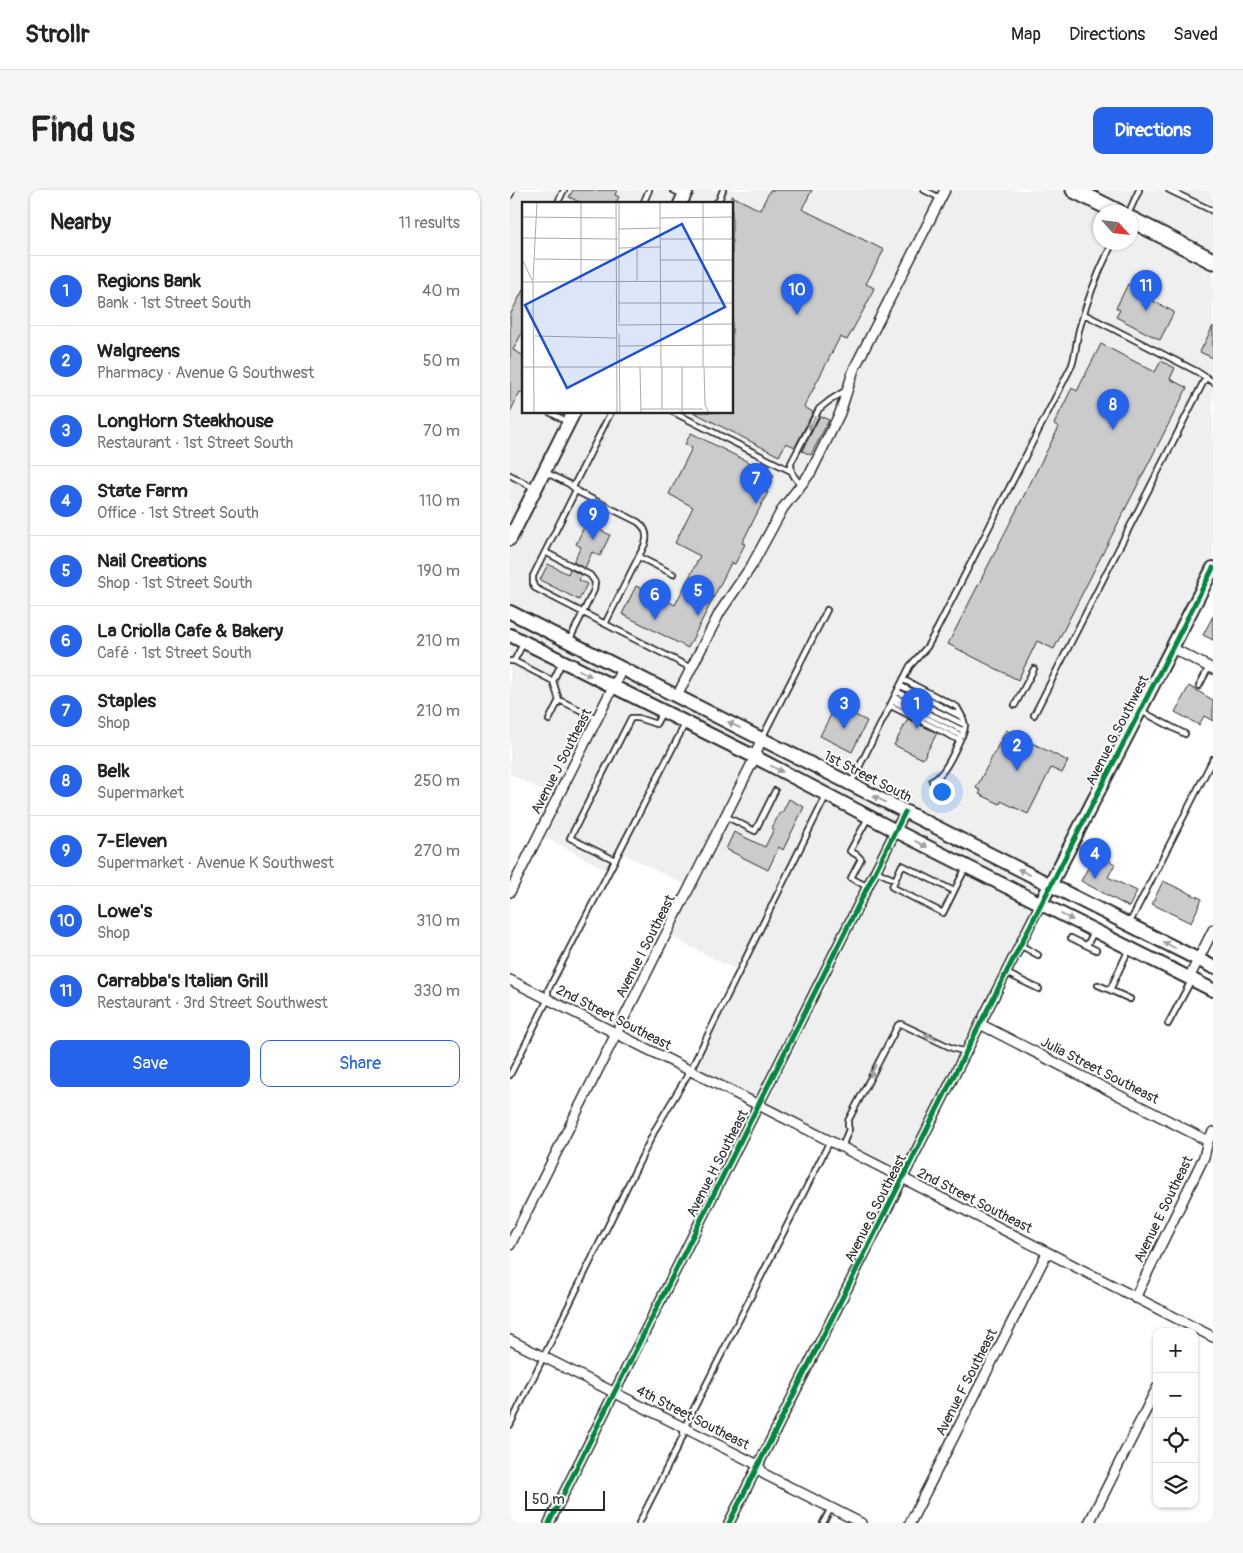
<!DOCTYPE html>
<html lang="en">
<head>
<meta charset="utf-8">
<style>
	body { margin:0; font-family:Pangolin,sans-serif; background:#f6f6f6; color:#222 }
	.controls { position:absolute; right:15px; bottom:15px; display:grid; overflow:hidden; border-radius:10px; box-shadow:0 1px 4px #0004 }
	.controls button { width:45px; height:45px; display:grid; place-items:center; padding:0; border:0; border-bottom:1px solid #e0e0e0; background:#fff; color:#222; font:25px sans-serif }
	.compass { position:absolute; left:583px; top:15px; width:45px; height:45px; border-radius:50%; background:#fff; box-shadow:0 1px 4px #0004; rotate:117deg }
	.scale { position:absolute; left:15px; bottom:12px; width:80px; box-sizing:border-box; padding-left:5px; border:2px solid #2b2b2b; border-top:0; font-size:14px; line-height:18px; white-space:nowrap; color:#2b2b2b; -webkit-text-stroke:4px #fff; paint-order:stroke }
	.you { position:absolute; left:431px; top:601px; width:18px; height:18px; margin:-12px; border:4px solid #fff; border-radius:50%; background:#1a73e8; box-shadow:0 0 0 8px #1a73e833 }
	.badge { display:grid; place-items:center; width:32px; height:32px; border-radius:50%; background:#2563eb; color:#fff; font-size:16px; font-weight:700 }
	.pin { position:absolute; translate:-50% -41px; filter:drop-shadow(0 1px 2px #0008) }
	.pin::after { content:''; position:absolute; top:26px; width:18px; height:15px; background:inherit; clip-path:polygon(0 0,100% 0,50% 100%) }
	.list { margin:0; padding:0; list-style:none }
	h2 { display:flex; justify-content:space-between; align-items:center; height:65px; margin:0; padding:0 20px; font-size:21px }
	h2 small { font-size:16px; font-weight:400; color:#767676 }
	.list li { display:grid; grid-template-columns:32px 1fr auto; gap:15px; align-items:center; box-sizing:border-box; height:70px; padding:0 20px; border-top:1px solid #e0e0e0 }
	.list b { display:block; font-size:19px; white-space:nowrap }
	.list p { margin:0; font-size:16px; white-space:nowrap; color:#767676 }
	.list em { font-size:16px; font-style:normal; color:#767676 }
	.actions { display:flex; gap:10px; padding:15px 20px }
	.actions a { flex:1; padding:11px 0; border:1px solid #2563eb; border-radius:10px; text-align:center; font-size:18px; color:#2563eb }
	.actions .main { background:#2563eb; color:#fff }
	.icon { flex:none; width:28px; height:28px; fill:none; stroke:currentColor; stroke-width:2; stroke-linecap:round; stroke-linejoin:round }
	.map { position:relative; flex:none; width:703px; height:1333px; overflow:hidden; border-radius:10px }
	header { display:flex; align-items:center; gap:30px; box-sizing:border-box; height:70px; padding:0 25px; background:#fff; border-bottom:1px solid #e0e0e0 }
	header strong { font-size:24px }
	nav { display:flex; gap:28px; margin-inline-start:auto; font-size:18px }
	.intro { display:flex; align-items:center; justify-content:space-between; box-sizing:border-box; height:120px; padding:0 30px }
	h1 { margin:0; font-size:35px }
	.button { padding:12px 22px; border-radius:10px; background:#2563eb; color:#fff; font-size:18px; font-weight:700 }
	main { display:flex; gap:30px; padding:0 30px }
	aside { flex:1; background:#fff; border-radius:10px; box-shadow:0 1px 4px #0004 }
	.map>svg:first-child { display:block }
	.built { fill:#efefef; fill-rule:evenodd }
	.building { fill:#cbcbcb; stroke:#2b2b2b }
	.lines { fill:none; stroke-linecap:round; stroke-linejoin:round }
	.lane-casing { stroke:#2b2b2b; stroke-width:8 }
	.street-casing { stroke:#2b2b2b; stroke-width:12 }
	.secondary-casing { stroke:#2b2b2b; stroke-width:16 }
	.highway-casing { stroke:#2b2b2b; stroke-width:19 }
	.lane { stroke:#fff; stroke-width:4.5 }
	.street { stroke:#fff; stroke-width:9 }
	.secondary { stroke:#fff; stroke-width:12 }
	.highway { stroke:#fff; stroke-width:15 }
	.cycleway-casing { stroke:#fff; stroke-width:8 }
	.cycleway { stroke:#00873e; stroke-width:5 }
	.oneway { fill:#a0a0a0 }
	.labels { text-anchor:middle; stroke-width:4; stroke-linejoin:round; paint-order:stroke }
	.street-label { font-size:14px; fill:#2b2b2b; stroke:#fff }
	.inset-road { fill:none; stroke:#aaa; stroke-width:1 }
	.view { fill:#1d4ed8; fill-opacity:0.15; stroke:#1d4ed8; stroke-width:2.5 }
	.inset-edge { fill:none; stroke:#2b2b2b; stroke-width:2.5 }
</style>
</head>
<body>
<header>
<strong>Strollr</strong>
<nav><a>Map</a><a>Directions</a><a>Saved</a></nav>
</header>
<div class="intro"><h1>Find us</h1><a class="button">Directions</a></div>
<main>
<aside>
<h2>Nearby<small>11 results</small></h2>
<ul class="list">
<li><span class="badge">1</span><div><b>Regions Bank</b><p>Bank · 1st Street South</p></div><em>40 m</em></li>
<li><span class="badge">2</span><div><b>Walgreens</b><p>Pharmacy · Avenue G Southwest</p></div><em>50 m</em></li>
<li><span class="badge">3</span><div><b>LongHorn Steakhouse</b><p>Restaurant · 1st Street South</p></div><em>70 m</em></li>
<li><span class="badge">4</span><div><b>State Farm</b><p>Office · 1st Street South</p></div><em>110 m</em></li>
<li><span class="badge">5</span><div><b>Nail Creations</b><p>Shop · 1st Street South</p></div><em>190 m</em></li>
<li><span class="badge">6</span><div><b>La Criolla Cafe &amp; Bakery</b><p>Café · 1st Street South</p></div><em>210 m</em></li>
<li><span class="badge">7</span><div><b>Staples</b><p>Shop</p></div><em>210 m</em></li>
<li><span class="badge">8</span><div><b>Belk</b><p>Supermarket</p></div><em>250 m</em></li>
<li><span class="badge">9</span><div><b>7-Eleven</b><p>Supermarket · Avenue K Southwest</p></div><em>270 m</em></li>
<li><span class="badge">10</span><div><b>Lowe's</b><p>Shop</p></div><em>310 m</em></li>
<li><span class="badge">11</span><div><b>Carrabba's Italian Grill</b><p>Restaurant · 3rd Street Southwest</p></div><em>330 m</em></li>
</ul>
<div class="actions"><a class="main">Save</a><a>Share</a></div>
</aside>
<div class="map">
<svg width="703" height="1333" viewBox="0 0 703 1333">
	<rect width="100%" height="100%" fill="#fff"/>
	<filter id="ink" filterUnits="userSpaceOnUse"><feTurbulence type="fractalNoise" baseFrequency=".02" numOctaves="2"/><feDisplacementMap in="SourceGraphic" scale="10" xChannelSelector="R" yChannelSelector="G"/><feConvolveMatrix kernelMatrix="1 2 1 2 8 2 1 2 1" color-interpolation-filters="sRGB"/></filter>
	<g filter="url(#ink)">
		<path class="built" d="M0,0H170L163,14H14V222L57,223L0,336Z
			M177,0H703V378L531,713L248,560L0,444V349L64,223L222,222V14H170ZM590,22H620V52H590Z
			M0,452L95,499L42,605L0,584Z
			M106,504L237,569L174,694L107,661L96,680L35,647Z
			M248,575L378,643L246,908L179,874L228,781L162,747Z
			M389,649L523,715L390,981L257,914Z"/>
		<path class="building" d="M63,0H107L105,5L109,7L105,14H73L59,7Z
			M260,0H302L292,19L374,60L356,94L364,98L359,110L337,150L330,147L294,217L303,222L285,257L276,253L269,266L183,222H222V6L250,20Z
			M618,94L645,106L643,111L664,122L650,150L606,127L610,120L606,118Z
			M14,98V139L3,160L14,166V204L10,202L0,222V125Z
			M703,136V168L690,162Z
			M591,154L645,182L651,171L665,178L660,189L677,198L545,457L544,459L527,451L508,490L438,454L549,237L544,234L562,198L567,201Z
			M310,226L319,230L301,265L292,261Z
			M181,243L264,285L256,302H258L232,353L235,354L225,374L221,373L178,458L112,424L126,396L165,415L190,366L165,353L183,317L159,304L182,258L175,254Z
			M76,333L100,345L90,366L82,362L75,378L63,372L71,357L66,354Z
			M38,374L58,384L60,379L71,385L69,390L77,394L69,410L30,390Z
			M703,426V450L693,445Z
			M679,496L703,510V531L694,526L689,535L665,522Z
			M327,513L344,522L343,524L357,531L342,562L310,546Z
			M398,529L427,543L413,569L384,555Z
			M496,540L558,571L552,583L541,578L518,624L491,611L490,614L469,604L471,601L466,598Z
			M279,609L294,617L273,660L269,657L258,680L216,659L224,642L255,657L264,639L262,638L270,622L272,623Z
			M591,666L605,674L598,687L627,701L619,717L571,691L579,676L584,679Z
			M653,691L692,709L681,733L642,714Z"/>
		<g class="lines">
			<defs>
				<path id="lane" d="M163,0L173,5
					M414,0L430,8
					M659,0L703,21
					M0,5L2,0
					M47,14L54,0
					M133,14L139,0
					M205,14L209,10L213,0
					M619,22L629,0
					M574,124L686,181L703,192
					M39,222L58,232
					M163,222L281,281
					M35,282L59,294L70,303L128,332C136,338 138,345 135,354L95,434
					M0,285L24,298
					M291,295C284,287 281,284 281,273L309,219L319,211L335,201
					M63,297L101,222
					M66,300L23,386V394L25,398L181,478
					M35,362L80,385L85,392L84,400L59,451
					M129,367L163,384
					M0,471H4L43,491L49,510L87,528
					M4,471L14,452
					M394,490L447,517L453,528L455,535L454,541C447,555 436,585 422,591
					M43,491L52,472
					M391,496L452,527
					M689,496L699,477
					M388,502L455,535
					M385,507L454,541
					M383,511L452,546
					M505,515L524,479
					M381,516L449,550
					M631,521L675,544
					M524,525L696,187
					M39,530L49,510
					M252,548L317,420
					M341,593L400,476L417,457L427,439L562,175C566,163 566,152 569,140C577,110 589,80 603,52
					M215,626L245,641L265,601
					M358,628L340,661L347,665L351,669L341,688L358,697
					M105,670L60,648L121,528H128L146,534L152,523
					M366,681L385,690
					M444,701L392,675L382,697L433,723C441,708 448,692 456,678
					M620,732L703,569
					M561,748L586,760
					M510,755L528,765
					M577,755L584,742
					M619,759L600,800L620,809
					M496,783L529,799
					M588,795L600,800
					M658,834L681,791
					M0,885L38,809V800L175,534
					M332,957L339,939L338,936V931L388,835L391,834L442,858L456,862
					M0,1235L146,938L180,881L316,606
					M129,1333L173,1246L174,1238L320,951
					M313,1333L321,1318"/>
				<path id="street" d="M662,458L703,479
					M167,506L210,422L242,375L273,318L301,282L330,223L344,179L435,0
					M0,702L112,479
					M679,788L703,740
					M0,790L320,951L703,1147
					M470,834L698,951
					M0,1055L245,567L251,549
					M625,1108L694,967L698,951L703,942
					M0,1150L248,1275L254,1284L351,1333
					M39,1333L395,622
					M219,1333L531,713
					M400,1333L537,1063
					M579,1333L647,1198"/>
				<path id="secondary" d="M170,14L177,0
					M0,349L64,222
					M0,422L703,777
					M0,445L245,567L386,641L703,800
					M531,713L703,378"/>
				<path id="highway" d="M564,0L608,22
					M620,29L703,71"/>
			</defs>
			<use href="#lane" class="lane-casing"/>
			<use href="#street" class="street-casing"/>
			<use href="#secondary" class="secondary-casing"/>
			<use href="#highway" class="highway-casing"/>
			<use href="#lane" class="lane"/>
			<use href="#street" class="street"/>
			<use href="#secondary" class="secondary"/>
			<use href="#highway" class="highway"/>
			<defs>
				<path id="cycleway" d="M39,1333L395,622
					M219,1333L470,834L703,378"/>
			</defs>
			<use href="#cycleway" class="cycleway-casing"/>
			<use href="#cycleway" class="cycleway"/>
		</g>
		<defs><path id="oneway-solid" d="M-6-.8H1V-3.2L6.5 0L1 3.2V.8H-6Z" transform="scale(1.25)"/></defs>
		<g class="oneway">
			<use href="#oneway-solid" transform="translate(302 233) rotate(117)"/>
			<use href="#oneway-solid" transform="translate(75 483) rotate(27)"/>
			<use href="#oneway-solid" transform="translate(224 535) rotate(-153)"/>
			<use href="#oneway-solid" transform="translate(267 579) rotate(28)"/>
			<use href="#oneway-solid" transform="translate(369 609) rotate(-153)"/>
			<use href="#oneway-solid" transform="translate(411 654) rotate(27)"/>
			<use href="#oneway-solid" transform="translate(514 682) rotate(-154)"/>
			<use href="#oneway-solid" transform="translate(557 727) rotate(27)"/>
			<use href="#oneway-solid" transform="translate(659 755) rotate(-154)"/>
			<use href="#oneway-solid" transform="translate(420 847) rotate(-154)"/>
			<use href="#oneway-solid" transform="translate(363 881) rotate(117)"/>
		</g>
	</g>
	<g class="labels">
		<g class="street-label">
			<text transform="translate(607 540) rotate(-63)" y="5">Avenue G Southwest</text>
			<text transform="translate(51 571) rotate(-63)" y="5">Avenue J Southeast</text>
			<text transform="translate(358 586) rotate(27)" y="5">1st Street South</text>
			<text transform="translate(135 756) rotate(-63)" y="5">Avenue I Southeast</text>
			<text transform="translate(104 827) rotate(27)" y="5">2nd Street Southeast</text>
			<text transform="translate(590 880) rotate(27)" y="5">Julia Street Southeast</text>
			<text transform="translate(207 973) rotate(-63)" y="5">Avenue H Southeast</text>
			<text transform="translate(465 1010) rotate(27)" y="5">2nd Street Southeast</text>
			<text transform="translate(365 1018) rotate(-63)" y="5">Avenue G Southeast</text>
			<text transform="translate(653 1019) rotate(-64)" y="5">Avenue E Southeast</text>
			<text transform="translate(456 1192) rotate(-63)" y="5">Avenue F Southeast</text>
			<text transform="translate(183 1227) rotate(27)" y="5">4th Street Southeast</text>
		</g>
	</g>
	<g transform="translate(12 12)">
		<rect width="211" height="211" fill="#fff"/>
		<path class="inset-road" d="M59,0V80M94,0L95,211M97,0V121M138,0L139,165M181,0V165M0,15L93,16M138,16L212,15M96,27L138,26M0,36L96,37M138,37H212M97,46L138,45M0,57L11,80L12,211M13,57L94,58M138,58H212M11,78L15,0M115,79V46M0,80L212,79M96,101H212M96,123L212,122M97,131L98,211M13,134L94,136M96,144L212,143M0,165H212M118,165L119,211M140,165V207M160,165V211M182,165L183,203L187,211M119,207H181"/>
		<path class="view" d="M160,22L203,105L45,186L3,103Z"/>
		<rect width="211" height="211" class="inset-edge"/>
	</g>
</svg>
<div class="controls">
<button>+</button>
<button>−</button>
<button><svg class="icon" aria-label="locate" viewBox="0 0 24 24"><circle cx="12" cy="12" r="6"/><path d="M12 2v4M12 18v4M2 12h4M18 12h4"/></svg></button>
<button><svg class="icon" aria-label="layers" viewBox="0 0 24 24"><path d="M12 4l9 5-9 5-9-5zM3 14l9 5 9-5"/></svg></button>
</div>
<svg class="compass" viewBox="-18 -18 36 36"><path d="M0-13l5 13h-10z" fill="#e53935"/><path d="M0 13l5-13h-10z" fill="#767676"/></svg>
<div class="scale">50 m</div>
<div class="you"></div>
<div class="pin badge" style="left:407px;top:539px">1</div>
<div class="pin badge" style="left:507px;top:581px">2</div>
<div class="pin badge" style="left:334px;top:539px">3</div>
<div class="pin badge" style="left:585px;top:689px">4</div>
<div class="pin badge" style="left:188px;top:426px">5</div>
<div class="pin badge" style="left:145px;top:430px">6</div>
<div class="pin badge" style="left:246px;top:314px">7</div>
<div class="pin badge" style="left:603px;top:240px">8</div>
<div class="pin badge" style="left:83px;top:350px">9</div>
<div class="pin badge" style="left:287px;top:125px">10</div>
<div class="pin badge" style="left:636px;top:121px">11</div>
</div>
</main>
</body>
</html>
